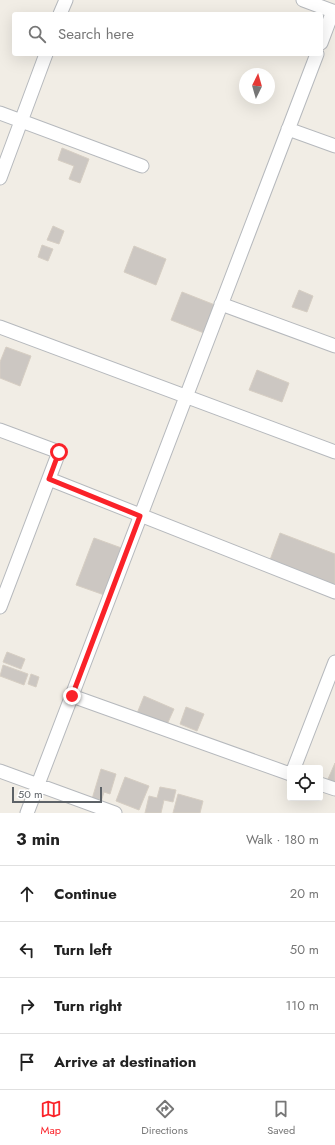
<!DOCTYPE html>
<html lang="en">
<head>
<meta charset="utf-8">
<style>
	body { margin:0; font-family:Jost,sans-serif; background:#f6f6f6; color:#222 }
	.controls { position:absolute; right:12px; bottom:12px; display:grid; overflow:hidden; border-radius:4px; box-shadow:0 4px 16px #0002 }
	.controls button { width:36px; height:36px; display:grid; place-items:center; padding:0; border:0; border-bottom:1px solid #e0e0e0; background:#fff; color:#222; font:20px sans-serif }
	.compass { position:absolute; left:239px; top:68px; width:36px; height:36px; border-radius:50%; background:#fff; box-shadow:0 4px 16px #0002; rotate:5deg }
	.scale { position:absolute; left:12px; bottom:10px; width:90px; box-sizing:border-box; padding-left:4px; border:2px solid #5d6267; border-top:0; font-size:11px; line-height:14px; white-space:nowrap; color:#5d6267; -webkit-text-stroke:3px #fff; paint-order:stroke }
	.stop { position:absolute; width:12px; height:12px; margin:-9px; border:3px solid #fa2229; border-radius:50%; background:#fff }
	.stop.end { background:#fa2229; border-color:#fff; box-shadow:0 1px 4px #0008 }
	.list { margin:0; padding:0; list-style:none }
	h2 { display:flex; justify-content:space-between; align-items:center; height:52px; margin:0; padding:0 16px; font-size:17px }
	h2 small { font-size:13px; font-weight:400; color:#767676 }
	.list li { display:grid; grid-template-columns:26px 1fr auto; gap:12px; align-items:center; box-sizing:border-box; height:56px; padding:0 16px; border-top:1px solid #e0e0e0 }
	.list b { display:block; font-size:15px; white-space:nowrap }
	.list em { font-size:13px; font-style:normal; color:#767676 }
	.icon { flex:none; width:22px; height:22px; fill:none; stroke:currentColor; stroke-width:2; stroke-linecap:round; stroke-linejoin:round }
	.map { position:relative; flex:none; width:335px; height:813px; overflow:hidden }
	.search { position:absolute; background:#fff; box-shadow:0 4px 16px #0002; left:12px; right:12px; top:12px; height:44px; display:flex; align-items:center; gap:10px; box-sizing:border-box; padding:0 14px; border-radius:4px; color:#767676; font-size:15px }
	.sheet { height:276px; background:#fff }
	nav { display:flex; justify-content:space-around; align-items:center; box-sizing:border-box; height:56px; border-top:1px solid #e0e0e0; background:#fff; font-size:11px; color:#767676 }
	nav a { display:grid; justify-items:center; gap:2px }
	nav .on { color:#fa2229 }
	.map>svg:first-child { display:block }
	.building { fill:#ccc7c2; stroke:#d6cec3 }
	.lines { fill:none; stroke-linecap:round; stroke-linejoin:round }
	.minor-casing { stroke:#b6b9bd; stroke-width:15 }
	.minor { stroke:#fff; stroke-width:13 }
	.route { stroke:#fa2229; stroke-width:5 }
</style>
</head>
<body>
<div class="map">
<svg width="335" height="813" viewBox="0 0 335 813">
	<rect width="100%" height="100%" fill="#f1ede5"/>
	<path class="building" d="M62,148L89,159L80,183L69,179L74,166L58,160Z
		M53,226L64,231L59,244L47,240Z
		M42,245L53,249L48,261L38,257Z
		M134,246L166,259L156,285L124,272Z
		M299,290L313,296L307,312L292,307Z
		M182,292L215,305L204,333L171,320Z
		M6,347L31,356L20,386L0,378V362Z
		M257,370L289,383L282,402L249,390Z
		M280,533L335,554V585L270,560Z
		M94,538L127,550L110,597L76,585Z
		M7,652L25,659L21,669L3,662Z
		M3,665L28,674L24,685L0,676Z
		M31,674L39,677L36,687L28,684Z
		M144,696L174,709L165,729L136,716Z
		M186,707L204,714L197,731L180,724Z
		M335,763V782L328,779Z
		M101,769L116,774L110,794L104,792L101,802L92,799Z
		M125,777L149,786L139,810L116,801Z
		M160,787L176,790L173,802L164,800L161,813H145L149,796L157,798Z
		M178,794L203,801L200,813H173Z"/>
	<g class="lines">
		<defs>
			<path id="minor" d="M303,0L335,12
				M60,14L66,0
				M321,43L333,11
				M0,113L142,166
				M288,129L335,146
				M0,178L46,54
				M221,304L335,346
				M0,327L335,452
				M0,430L59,452L0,607
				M49,479L335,592
				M72,696L290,774
				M294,768L335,662
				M0,771L115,813
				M320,784L335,789
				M27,813L317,54"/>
		</defs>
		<use href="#minor" class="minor-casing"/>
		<use href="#minor" class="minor"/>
	</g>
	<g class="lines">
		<path class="route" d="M59,452L49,479L140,516L72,696"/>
	</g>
</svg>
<div class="controls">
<button><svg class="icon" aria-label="locate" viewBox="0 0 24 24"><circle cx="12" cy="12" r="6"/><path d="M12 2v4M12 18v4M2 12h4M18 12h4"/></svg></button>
</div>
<svg class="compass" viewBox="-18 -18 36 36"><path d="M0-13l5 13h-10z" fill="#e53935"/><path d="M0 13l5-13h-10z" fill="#767676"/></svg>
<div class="scale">50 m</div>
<div class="stop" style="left:59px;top:452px"></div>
<div class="stop end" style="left:72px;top:696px"></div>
<div class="search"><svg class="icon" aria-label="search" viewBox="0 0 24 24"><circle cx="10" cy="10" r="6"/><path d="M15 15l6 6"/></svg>Search here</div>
</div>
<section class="sheet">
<h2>3 min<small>Walk · 180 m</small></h2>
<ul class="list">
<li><svg class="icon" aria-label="ahead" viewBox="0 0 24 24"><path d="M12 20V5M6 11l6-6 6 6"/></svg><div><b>Continue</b></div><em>20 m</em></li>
<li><svg class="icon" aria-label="left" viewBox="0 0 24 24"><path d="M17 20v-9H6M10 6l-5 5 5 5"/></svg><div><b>Turn left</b></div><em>50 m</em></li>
<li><svg class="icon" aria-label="right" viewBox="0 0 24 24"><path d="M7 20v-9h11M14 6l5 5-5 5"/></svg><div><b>Turn right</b></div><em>110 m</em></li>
<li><svg class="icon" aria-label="arrive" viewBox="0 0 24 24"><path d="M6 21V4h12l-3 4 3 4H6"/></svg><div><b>Arrive at destination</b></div></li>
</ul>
</section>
<nav>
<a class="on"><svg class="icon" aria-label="map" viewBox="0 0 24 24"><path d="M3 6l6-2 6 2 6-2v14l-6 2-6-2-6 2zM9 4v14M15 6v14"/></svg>Map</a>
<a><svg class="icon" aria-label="directions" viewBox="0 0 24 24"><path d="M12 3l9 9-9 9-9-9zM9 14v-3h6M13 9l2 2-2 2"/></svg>Directions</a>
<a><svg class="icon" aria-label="saved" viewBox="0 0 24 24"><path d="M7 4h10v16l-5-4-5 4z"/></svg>Saved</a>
</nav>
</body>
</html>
